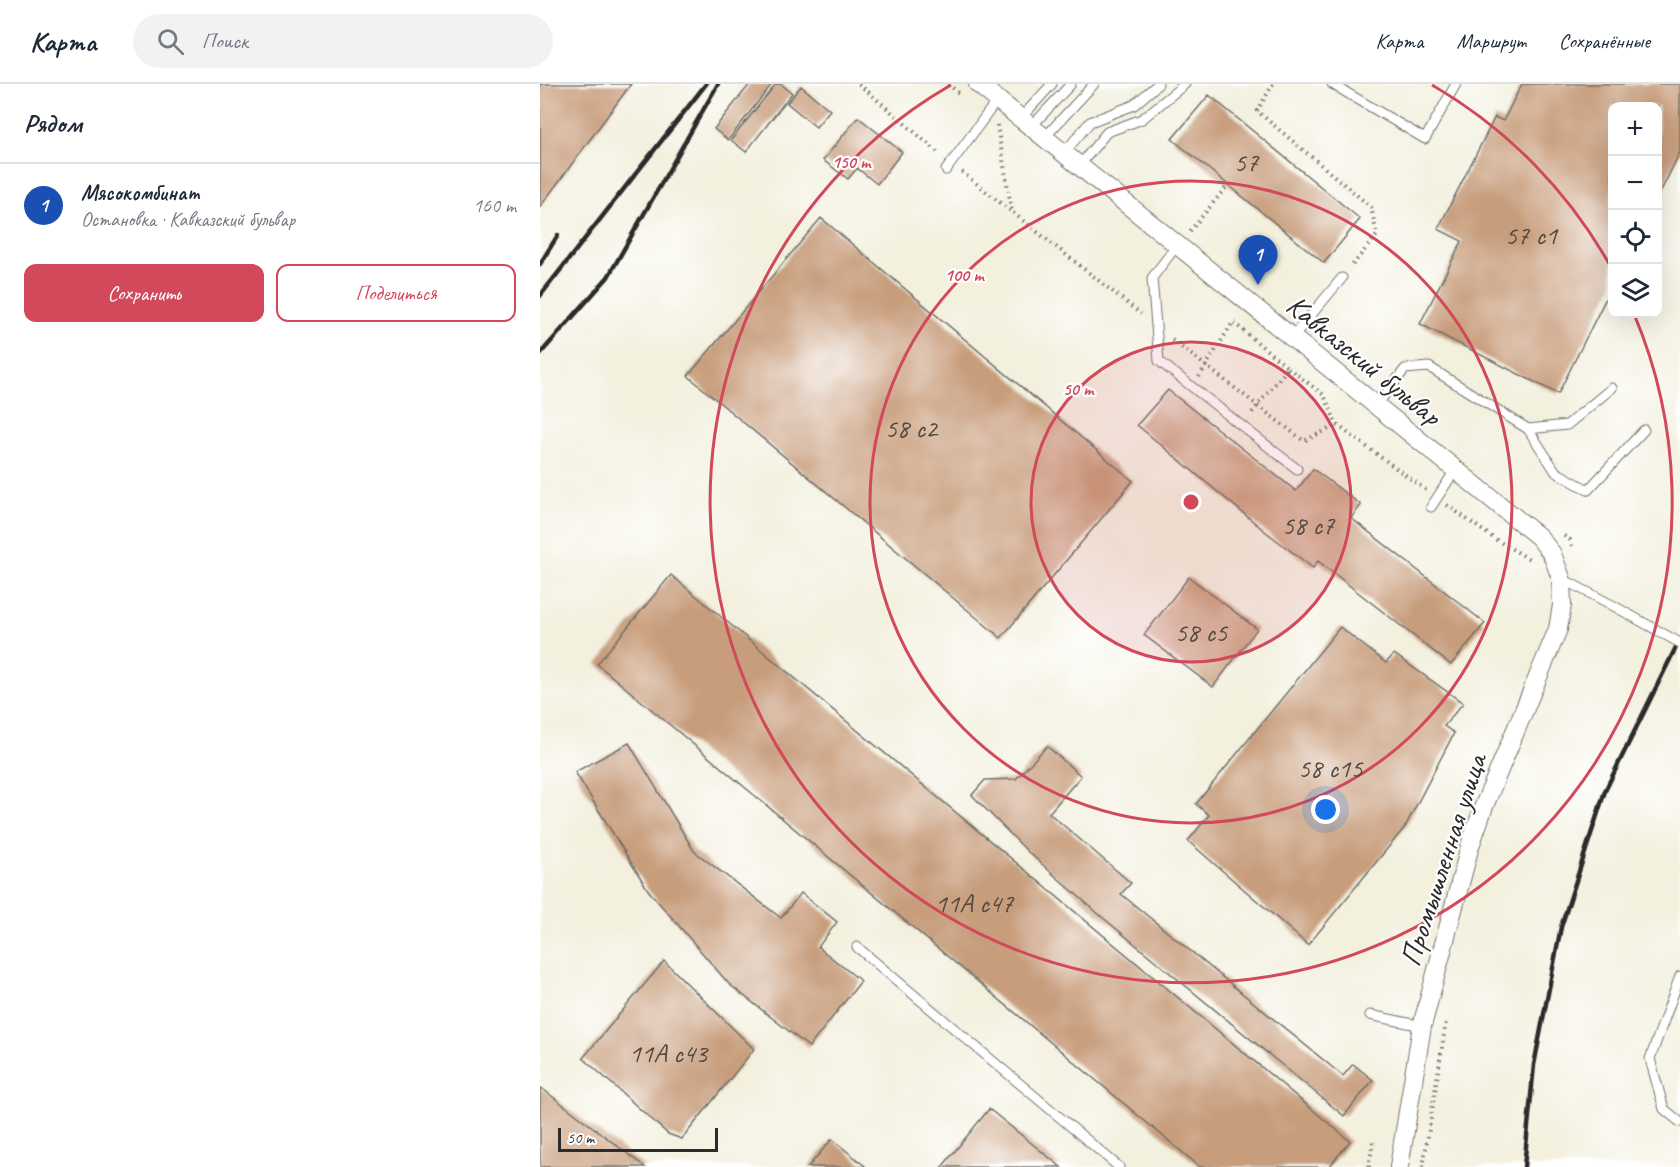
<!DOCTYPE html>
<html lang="ru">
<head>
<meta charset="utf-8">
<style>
	body { margin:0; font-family:Caveat,sans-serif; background:#f2f2f3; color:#1f2937 }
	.controls { position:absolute; right:18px; top:18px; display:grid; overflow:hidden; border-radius:12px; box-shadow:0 6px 24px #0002 }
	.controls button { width:54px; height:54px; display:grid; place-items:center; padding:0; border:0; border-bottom:2px solid #e0e1e3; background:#fff; color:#1f2937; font:30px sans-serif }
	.scale { position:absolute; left:18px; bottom:15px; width:160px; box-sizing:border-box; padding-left:6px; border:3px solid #2b2b2b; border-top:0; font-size:16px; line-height:21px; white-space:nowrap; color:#2b2b2b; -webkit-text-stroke:4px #fff; paint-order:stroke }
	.you { position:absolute; left:786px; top:726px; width:21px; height:21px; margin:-15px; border:4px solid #fff; border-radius:50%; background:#1a73e8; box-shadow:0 0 0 9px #1a73e833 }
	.badge { display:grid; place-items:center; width:39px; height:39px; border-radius:50%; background:#d1495b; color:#fff; font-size:20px; font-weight:700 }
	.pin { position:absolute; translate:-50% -50px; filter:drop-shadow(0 2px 3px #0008) }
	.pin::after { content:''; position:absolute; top:32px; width:21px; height:18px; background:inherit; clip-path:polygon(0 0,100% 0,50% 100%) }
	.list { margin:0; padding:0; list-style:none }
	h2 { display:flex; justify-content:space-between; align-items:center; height:78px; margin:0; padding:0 24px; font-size:26px }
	h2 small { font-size:20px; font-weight:400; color:#747a83 }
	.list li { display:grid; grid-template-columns:39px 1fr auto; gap:18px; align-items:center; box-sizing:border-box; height:84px; padding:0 24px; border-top:2px solid #e0e1e3 }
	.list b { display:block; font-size:22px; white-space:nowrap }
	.list p { margin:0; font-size:20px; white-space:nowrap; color:#747a83 }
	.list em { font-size:20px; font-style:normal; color:#747a83 }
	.actions { display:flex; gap:12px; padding:18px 24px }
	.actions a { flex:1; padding:14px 0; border:2px solid #d1495b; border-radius:12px; text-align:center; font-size:21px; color:#d1495b }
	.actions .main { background:#d1495b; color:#fff }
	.icon { flex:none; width:33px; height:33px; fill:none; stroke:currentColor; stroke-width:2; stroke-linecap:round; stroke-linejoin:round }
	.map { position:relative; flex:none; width:1140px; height:1083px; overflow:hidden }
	header { display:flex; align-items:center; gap:36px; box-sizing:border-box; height:84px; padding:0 30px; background:#fff; border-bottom:2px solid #e0e1e3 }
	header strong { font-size:28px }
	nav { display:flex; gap:33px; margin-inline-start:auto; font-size:21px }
	.search { width:420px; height:54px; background:#f2f2f3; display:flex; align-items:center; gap:15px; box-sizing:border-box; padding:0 21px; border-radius:33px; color:#747a83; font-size:22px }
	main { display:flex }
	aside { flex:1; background:#fff }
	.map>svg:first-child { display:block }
	.building { fill:#c89d7b }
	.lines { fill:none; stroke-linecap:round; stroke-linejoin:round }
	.lane-casing { stroke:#71706a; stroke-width:11 }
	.street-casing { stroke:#71706a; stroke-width:20 }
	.path { stroke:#71706a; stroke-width:4; stroke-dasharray:1.5 4.5; stroke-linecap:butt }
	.lane { stroke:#fff; stroke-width:9 }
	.street { stroke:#fff; stroke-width:18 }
	.rail { stroke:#2b2b2b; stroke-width:4.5 }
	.lane-bridge-casing { stroke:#71706a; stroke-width:11; stroke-linecap:butt }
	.lane-bridge { stroke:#fff; stroke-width:9 }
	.ring { fill:none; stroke:#d1495b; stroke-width:3 }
	.labels { text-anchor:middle; stroke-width:4.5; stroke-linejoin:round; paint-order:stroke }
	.number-label { font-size:27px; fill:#52483f }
	.street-label { font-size:30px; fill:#2b2b2b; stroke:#fff }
	.centre { fill:#d1495b; stroke:#fff; stroke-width:3 }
	.ring-label { font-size:18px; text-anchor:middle; font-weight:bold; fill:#d1495b; stroke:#fff; stroke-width:4.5; stroke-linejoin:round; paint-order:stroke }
</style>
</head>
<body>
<header>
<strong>Карта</strong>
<div class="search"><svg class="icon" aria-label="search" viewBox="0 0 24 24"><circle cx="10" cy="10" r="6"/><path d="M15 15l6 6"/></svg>Поиск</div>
<nav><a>Карта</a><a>Маршрут</a><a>Сохранённые</a></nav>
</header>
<main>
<aside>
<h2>Рядом<small></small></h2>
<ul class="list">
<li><span class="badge" style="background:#1a4fb4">1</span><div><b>Мясокомбинат</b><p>Остановка · Кавказский бульвар</p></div><em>160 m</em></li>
</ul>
<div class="actions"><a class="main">Сохранить</a><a>Поделиться</a></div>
</aside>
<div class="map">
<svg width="1140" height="1083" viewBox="0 0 1140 1083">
	<rect width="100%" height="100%" fill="#fff"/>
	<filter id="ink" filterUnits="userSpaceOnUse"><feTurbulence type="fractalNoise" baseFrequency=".0167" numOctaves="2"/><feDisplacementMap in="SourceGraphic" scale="12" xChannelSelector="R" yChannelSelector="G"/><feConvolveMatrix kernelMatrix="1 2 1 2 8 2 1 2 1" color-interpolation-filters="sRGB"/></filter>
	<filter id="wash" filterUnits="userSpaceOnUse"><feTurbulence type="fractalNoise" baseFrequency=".008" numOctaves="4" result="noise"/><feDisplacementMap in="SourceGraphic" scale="24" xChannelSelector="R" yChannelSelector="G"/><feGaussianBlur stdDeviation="1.35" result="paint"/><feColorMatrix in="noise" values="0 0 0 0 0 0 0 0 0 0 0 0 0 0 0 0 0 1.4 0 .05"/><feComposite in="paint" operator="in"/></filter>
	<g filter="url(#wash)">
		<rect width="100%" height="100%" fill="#f3f0de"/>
		<g id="blocks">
			<path class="building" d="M0,0H91L0,123Z
				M210,0H232L188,56L174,45Z
				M236,0H241L252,9L206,68L191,56Z
				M982,0H1140V68L1118,113V22H1072V202L1018,310L880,240L922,157L898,145L955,33L963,37Z
				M261,2L290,26L276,43L247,19Z
				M669,11L820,135L784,179L632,55Z
				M318,33L362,68L337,100L317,84L308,95L283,76Z
				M281,134L593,397L461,554L148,292Z
				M628,306L756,407L773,385L821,421L811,434L945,539L911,581L778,477L773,484L726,448L597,341Z
				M131,491L810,1057L789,1083H660L57,580Z
				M649,493L717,545L673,603L604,551Z
				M800,543L846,579L854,570L923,619L904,642L914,649L865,743L768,861L648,757L669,731L656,720Z
				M89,659L154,767L241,834L261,809L297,838L278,863L321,897L269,963L189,900L108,806L35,688Z
				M507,662L541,692L509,729L591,799L581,810L803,992L813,980L833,996L804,1032L562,833L487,767L432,711L445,696L476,695Z
				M124,877L214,965L142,1055L128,1050L43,974Z
				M0,1003L105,1083H0Z
				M449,1025L521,1083H402Z
				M292,1055L326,1083H268Z"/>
		</g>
	</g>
	<g filter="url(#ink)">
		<use href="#blocks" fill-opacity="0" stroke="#71706a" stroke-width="1.5"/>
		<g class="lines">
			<defs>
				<path id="lane" d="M792,0L885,55L916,0
					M481,34L512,0
					M491,43L531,0
					M505,53L554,0
					M524,69L550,38L594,21L618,0
					M539,82L567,48L602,35L645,0
					M406,86L458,15
					M637,161L612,194L619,277L757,385
					M751,255L802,194
					M836,322L865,285L889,283L988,345L1027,341L1072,304
					M988,345L1016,388L1048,406L1104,346
					M891,423L916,385
					M1021,494L1072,521
					M317,863L579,1083
					M1140,892L1110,975L1124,1025L1140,1038
					M830,931L882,942"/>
				<path id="street" d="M438,0L999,453L1012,470L1021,494L1022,521L1018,545L944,722L930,762L882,942L859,1083"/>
			</defs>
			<use href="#lane" class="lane-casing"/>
			<use href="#street" class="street-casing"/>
			<path class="path" d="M319,0L400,70
				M408,0L421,11
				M733,0L717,27L831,123L837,151L810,184
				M457,41L472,128L601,230
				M422,88L472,128
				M650,147L688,101
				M632,256L764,357L797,341
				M748,284L784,311L797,341L886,406
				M659,293L693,238L748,284L710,331
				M907,421L953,454L991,476
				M1024,452L1030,456L1033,465
				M829,1083L833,1057
				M883,1083L906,938"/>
			<use href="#lane" class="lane"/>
			<use href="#street" class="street"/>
			<path class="rail" d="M0,180L18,151
				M0,212L166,0
				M0,270L68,193L178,0
				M984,1083L994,981L1021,843L1065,707L1140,555"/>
			<defs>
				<path id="lane-bridge" d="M1072,521L1140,559"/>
			</defs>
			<use href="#lane-bridge" class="lane-bridge-casing"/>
			<use href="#lane-bridge" class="lane-bridge"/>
		</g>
	</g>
	<circle cx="651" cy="418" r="160" fill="#d1495b" fill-opacity=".12"/>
	<g class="ring">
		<circle cx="651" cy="418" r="160"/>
		<circle cx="651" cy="418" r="321"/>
		<path d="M892 1A481 481 0 0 1 1072 185M1094 230A481 481 0 1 1 411 1"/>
	</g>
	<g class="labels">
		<g class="number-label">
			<text x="706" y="87">57</text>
			<text x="991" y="160">57 с1</text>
			<text x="371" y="353">58 с2</text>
			<text x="768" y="450">58 с7</text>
			<text x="661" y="557">58 с5</text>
			<text x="790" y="693">58 с15</text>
			<text x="434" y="828">11А с47</text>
			<text x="128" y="978">11А с43</text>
		</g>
		<g class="street-label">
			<text transform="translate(824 276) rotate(39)" y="10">Кавказский бульвар</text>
			<text transform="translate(903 776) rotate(-72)" y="10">Промышленная улица</text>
		</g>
	</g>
	<circle cx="651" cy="418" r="9" class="centre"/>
	<g class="ring-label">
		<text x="311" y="84">150 m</text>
		<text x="424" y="197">100 m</text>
		<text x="538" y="311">50 m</text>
	</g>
</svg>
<div class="controls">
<button>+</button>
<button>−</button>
<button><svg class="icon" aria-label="locate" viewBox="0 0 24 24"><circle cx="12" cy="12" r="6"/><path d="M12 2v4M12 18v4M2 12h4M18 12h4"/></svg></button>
<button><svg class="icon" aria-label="layers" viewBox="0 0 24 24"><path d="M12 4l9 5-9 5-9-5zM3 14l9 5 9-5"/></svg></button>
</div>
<div class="scale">50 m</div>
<div class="you"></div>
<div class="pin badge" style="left:718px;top:201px;background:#1a4fb4">1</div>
</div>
</main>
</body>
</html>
